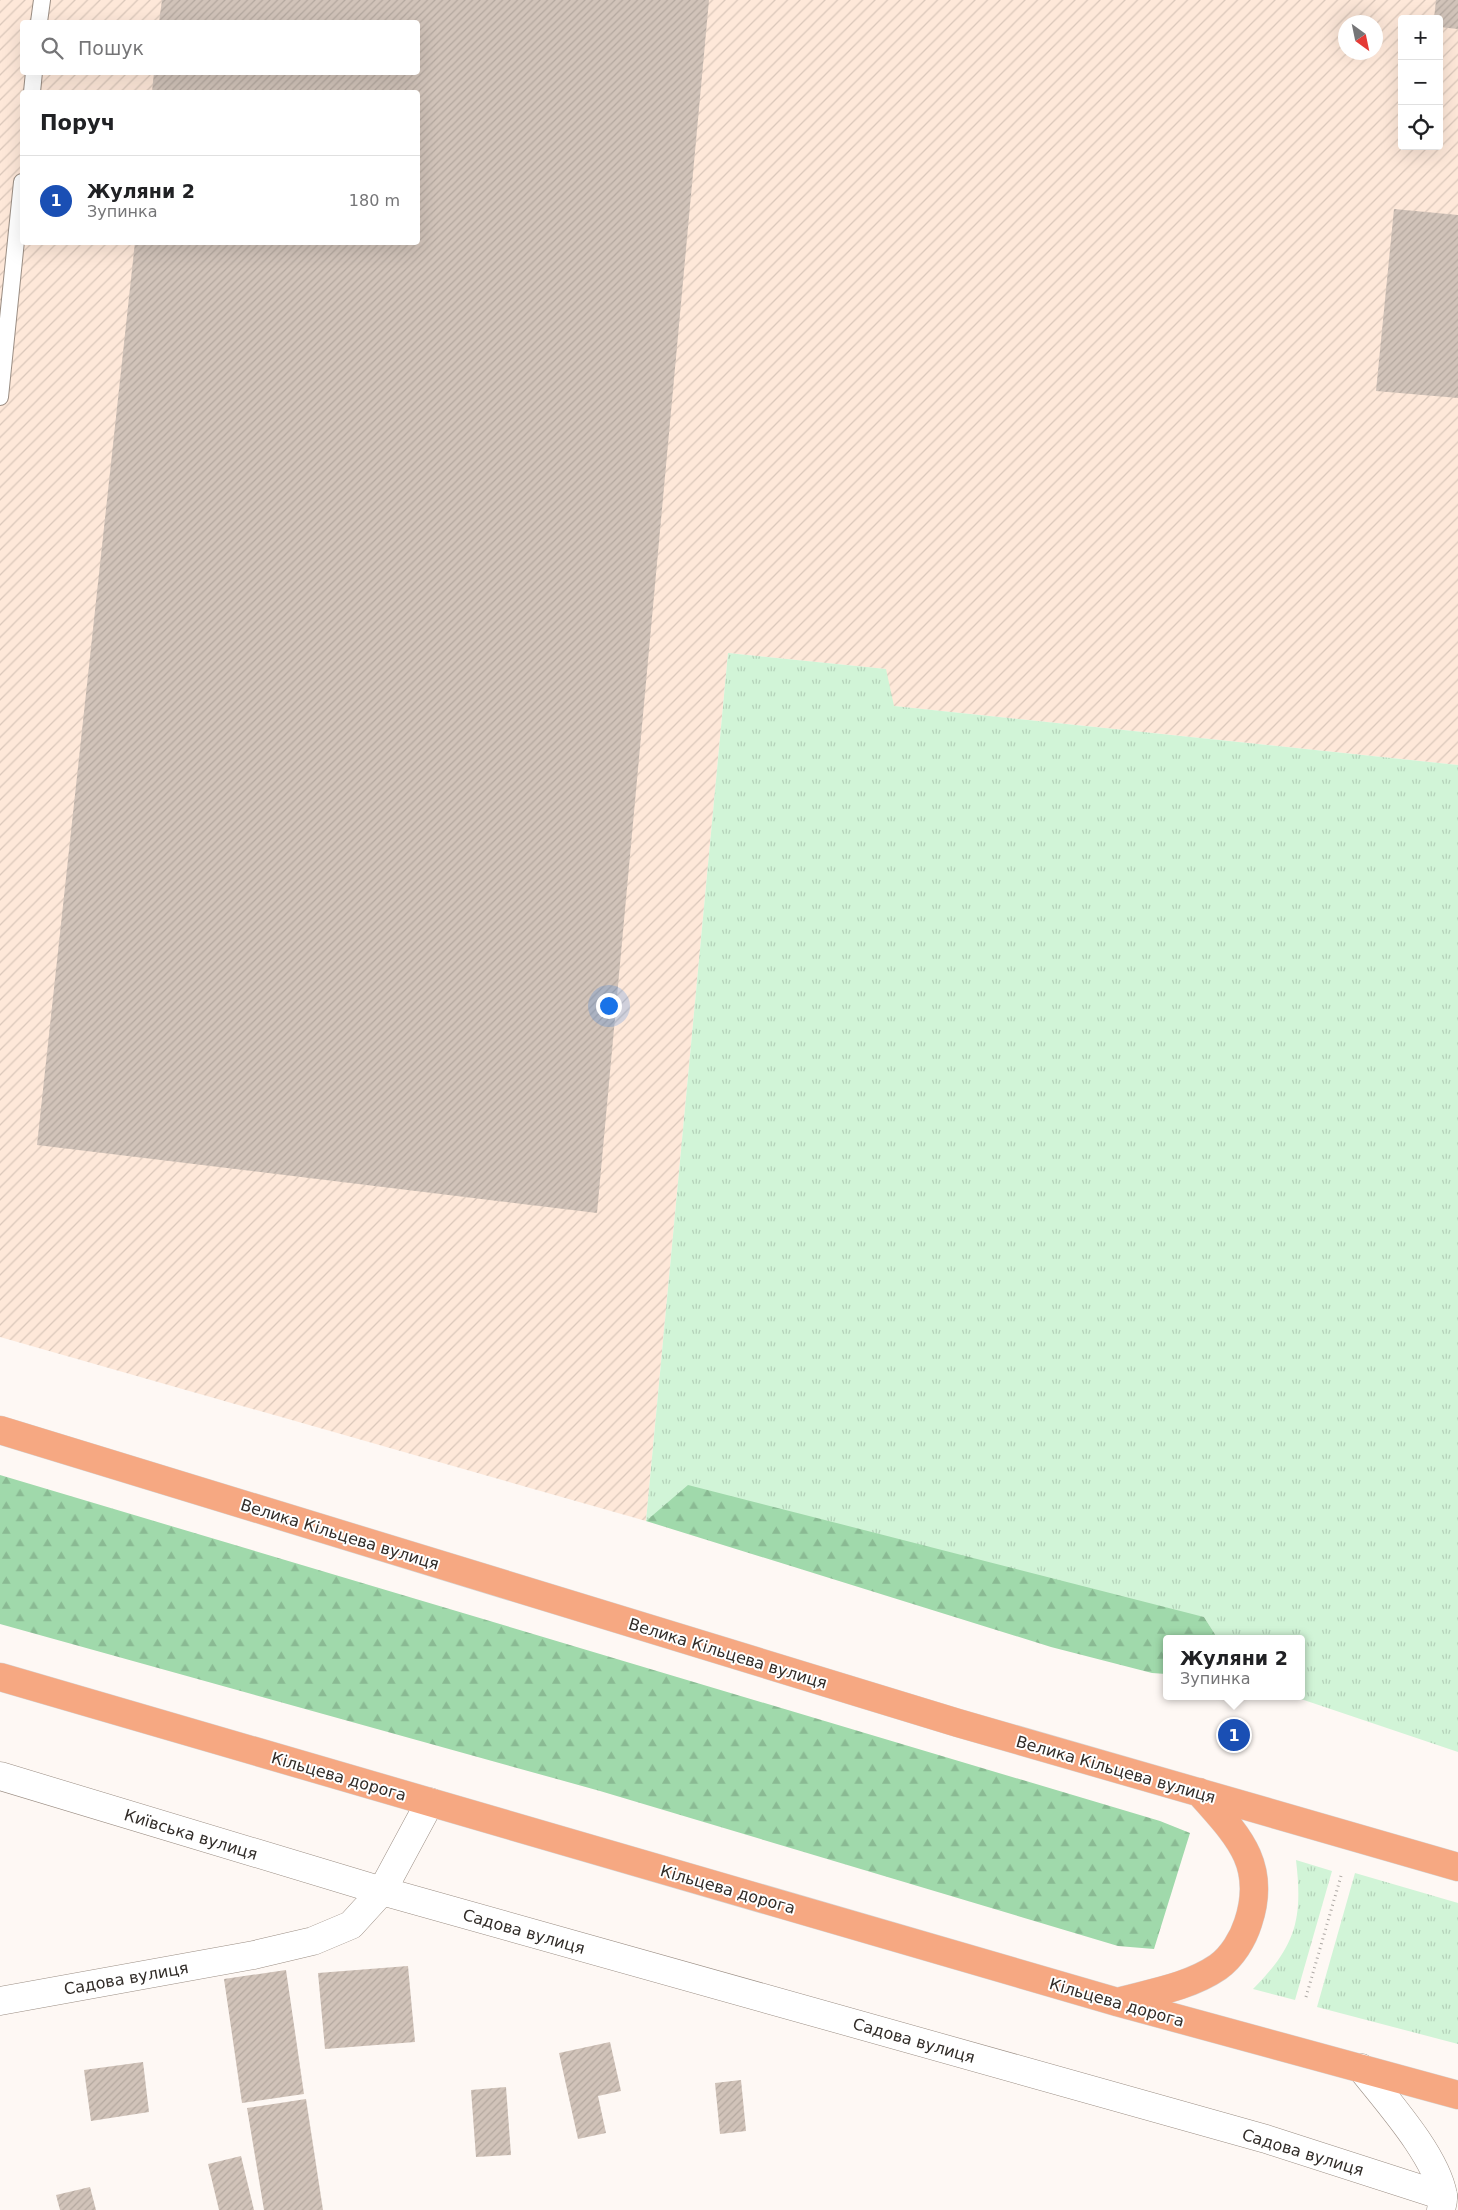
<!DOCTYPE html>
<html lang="uk">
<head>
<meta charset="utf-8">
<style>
	body { margin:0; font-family:"DejaVu Sans",sans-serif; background:#f6f6f6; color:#202124 }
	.controls { position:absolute; right:15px; top:15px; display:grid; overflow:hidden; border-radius:5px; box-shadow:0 5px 20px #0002 }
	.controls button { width:45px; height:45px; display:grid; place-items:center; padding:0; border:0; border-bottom:1px solid #e0e0e0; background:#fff; color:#202124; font:25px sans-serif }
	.compass { position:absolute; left:1338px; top:15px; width:45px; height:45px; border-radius:50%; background:#fff; box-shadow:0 5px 20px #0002; rotate:147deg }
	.you { position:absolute; left:608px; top:1005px; width:18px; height:18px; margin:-12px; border:4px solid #fff; border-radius:50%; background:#1a73e8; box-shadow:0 0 0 8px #1a73e833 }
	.badge { display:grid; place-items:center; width:32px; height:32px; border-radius:50%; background:#2563eb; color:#fff; font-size:16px; font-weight:700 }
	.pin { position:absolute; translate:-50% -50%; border:2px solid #fff; box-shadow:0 1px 5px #0006 }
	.popup { position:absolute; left:1163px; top:1635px; width:142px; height:65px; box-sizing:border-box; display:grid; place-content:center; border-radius:5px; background:#fff; filter:drop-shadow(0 1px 4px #0005); font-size:16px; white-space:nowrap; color:#757577 }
	.popup b { font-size:19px; color:#202124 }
	.popup::after { content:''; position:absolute; left:50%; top:100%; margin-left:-10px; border:10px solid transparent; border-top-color:#fff }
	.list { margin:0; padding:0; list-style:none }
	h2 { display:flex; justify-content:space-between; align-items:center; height:65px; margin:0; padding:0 20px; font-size:21px }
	h2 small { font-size:16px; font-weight:400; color:#757577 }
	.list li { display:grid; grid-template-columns:32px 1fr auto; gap:15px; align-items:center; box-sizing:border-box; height:90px; padding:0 20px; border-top:1px solid #e0e0e0 }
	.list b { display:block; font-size:19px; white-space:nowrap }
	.list p { margin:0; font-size:16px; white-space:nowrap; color:#757577 }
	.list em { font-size:16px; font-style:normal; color:#757577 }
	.icon { flex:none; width:28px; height:28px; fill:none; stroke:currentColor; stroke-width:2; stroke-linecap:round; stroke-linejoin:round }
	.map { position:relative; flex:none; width:1458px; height:2210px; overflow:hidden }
	.search { position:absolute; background:#fff; box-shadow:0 5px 20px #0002; left:20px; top:20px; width:400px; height:55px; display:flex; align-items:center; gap:12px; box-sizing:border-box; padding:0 18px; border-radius:5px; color:#757577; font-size:19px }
	.panel { position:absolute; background:#fff; box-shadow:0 5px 20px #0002; left:20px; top:90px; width:400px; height:155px; border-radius:5px }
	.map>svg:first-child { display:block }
	.industrial { fill:url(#industrial-furrows); fill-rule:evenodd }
	.grass { fill:url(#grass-tufts) }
	.forest { fill:url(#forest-firs) }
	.building { fill:url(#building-hatch) }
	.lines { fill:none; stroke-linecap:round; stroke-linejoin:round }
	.service-casing { stroke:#9b8e84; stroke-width:18 }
	.minor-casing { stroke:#9b8e84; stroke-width:29 }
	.tertiary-casing { stroke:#9b8e84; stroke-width:29 }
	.trunk-casing { stroke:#d6d5d4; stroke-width:29 }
	.path { stroke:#aca7a3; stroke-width:3; stroke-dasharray:1 4; stroke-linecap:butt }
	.service { stroke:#fff; stroke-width:16 }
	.minor { stroke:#fff; stroke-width:28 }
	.tertiary { stroke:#fff; stroke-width:28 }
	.trunk { stroke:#f6a882; stroke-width:28 }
	.labels { text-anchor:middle; stroke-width:4; stroke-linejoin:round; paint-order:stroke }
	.street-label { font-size:16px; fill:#312c28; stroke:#fff }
</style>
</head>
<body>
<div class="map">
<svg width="1458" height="2210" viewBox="0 0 1458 2210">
	<defs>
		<pattern id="industrial-furrows" width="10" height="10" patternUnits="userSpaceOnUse" patternTransform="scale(1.25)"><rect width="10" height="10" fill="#fee8d9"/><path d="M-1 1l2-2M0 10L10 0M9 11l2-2" fill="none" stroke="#dac7ba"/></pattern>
		<pattern id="grass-tufts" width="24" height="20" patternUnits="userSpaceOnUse" patternTransform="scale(1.25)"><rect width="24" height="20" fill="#d1f4d7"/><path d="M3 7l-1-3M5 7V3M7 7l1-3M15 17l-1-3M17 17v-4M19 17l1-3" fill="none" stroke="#b4d1b9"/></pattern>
		<pattern id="forest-firs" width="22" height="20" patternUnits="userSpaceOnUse" patternTransform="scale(1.25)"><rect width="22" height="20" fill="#a0d9ab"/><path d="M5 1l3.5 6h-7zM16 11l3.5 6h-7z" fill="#8aba93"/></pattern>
		<pattern id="building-hatch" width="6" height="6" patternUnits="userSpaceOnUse" patternTransform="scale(1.25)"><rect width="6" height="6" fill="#d1c3b9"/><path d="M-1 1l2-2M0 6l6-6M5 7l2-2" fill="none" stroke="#b4a89f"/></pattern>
	</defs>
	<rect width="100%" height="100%" fill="#fef8f4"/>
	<path class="industrial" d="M0,0H1458V765L893,706L885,669L728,653L646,1521L0,1337ZM1402,19H1439V146H1402ZM22,22H418V72H22ZM1346,22H1376V52H1346ZM22,92H418V242H22Z"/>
	<path class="grass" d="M728,653L886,669L894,706L1458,765V1752L1292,1696H1302V1639H1218L1204,1617L646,1521Z
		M1296,1860L1332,1871L1295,2000L1253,1989C1296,1946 1303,1919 1296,1860Z
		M1355,1873L1458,1903V2044L1317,2007Z"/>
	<path class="forest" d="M0,1475L1160,1821L1190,1833L1154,1949L1118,1946L600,1791L0,1624Z
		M688,1485L1204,1617L1218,1639H1166V1674L1152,1673L1051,1647L646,1521Z"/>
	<path class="building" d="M162,0H709L597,1213L37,1145L135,242H418V92H152L154,72H418V22H159Z
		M1436,0H1458V29L1439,27V19H1434Z
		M1394,209L1458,215V398L1376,391Z
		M408,1966L415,2042L325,2049L318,1973Z
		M286,1970L304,2094L242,2103L224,1979Z
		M610,2042L621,2091L598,2096L606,2133L578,2139L559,2053Z
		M143,2062L149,2112L91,2121L84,2070Z
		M741,2080L746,2131L720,2134L715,2083Z
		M506,2087L511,2155L476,2157L471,2090Z
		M306,2099L323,2210H264L247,2108Z
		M241,2156L254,2210H219L208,2164Z
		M90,2187L96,2210H60L56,2195Z"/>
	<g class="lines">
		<defs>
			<path id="service" d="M39,22L42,0
				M32,92L34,72
				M0,397L22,182"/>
			<path id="minor" d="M0,1776L382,1891L1266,2139L1443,2196
				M0,2001L254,1955L313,1941L351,1925L382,1891L430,1802"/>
			<path id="tertiary" d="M1361,2068C1386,2100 1436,2155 1443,2195C1444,2199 1442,2205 1441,2210"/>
			<path id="trunk" d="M0,1430L958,1723L1458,1867
				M0,1677L1117,2002L1458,2095
				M1117,2002C1150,1993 1189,1987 1218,1967C1232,1957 1243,1939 1248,1923C1268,1863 1236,1834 1199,1792"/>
		</defs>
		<use href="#service" class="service-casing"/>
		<use href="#minor" class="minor-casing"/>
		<use href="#tertiary" class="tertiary-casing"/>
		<use href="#trunk" class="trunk-casing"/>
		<path class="path" d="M1306,1997L1341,1876"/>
		<use href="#service" class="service"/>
		<use href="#minor" class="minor"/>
		<use href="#tertiary" class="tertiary"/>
		<use href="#trunk" class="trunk"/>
	</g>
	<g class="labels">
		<g class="street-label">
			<text transform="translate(340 1534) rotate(17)" y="6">Велика Кільцева вулиця</text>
			<text transform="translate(728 1653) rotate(17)" y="6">Велика Кільцева вулиця</text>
			<text transform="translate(1116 1769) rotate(16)" y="6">Велика Кільцева вулиця</text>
			<text transform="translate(339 1776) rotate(16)" y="6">Кільцева дорога</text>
			<text transform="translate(191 1834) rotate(17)" y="6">Київська вулиця</text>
			<text transform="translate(728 1889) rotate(16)" y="6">Кільцева дорога</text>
			<text transform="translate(524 1931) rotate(16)" y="6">Садова вулиця</text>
			<text transform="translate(126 1978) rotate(-10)" y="6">Садова вулиця</text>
			<text transform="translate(1117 2002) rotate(16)" y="6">Кільцева дорога</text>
			<text transform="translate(914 2040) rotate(16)" y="6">Садова вулиця</text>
			<text transform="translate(1303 2152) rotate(17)" y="6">Садова вулиця</text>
		</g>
	</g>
</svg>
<div class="controls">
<button>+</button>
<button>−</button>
<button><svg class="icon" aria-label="locate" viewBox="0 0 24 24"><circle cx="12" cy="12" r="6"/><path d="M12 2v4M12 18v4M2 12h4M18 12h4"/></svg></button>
</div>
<svg class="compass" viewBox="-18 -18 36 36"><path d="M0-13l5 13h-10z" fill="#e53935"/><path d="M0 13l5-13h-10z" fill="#757577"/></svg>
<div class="you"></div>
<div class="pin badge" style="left:1234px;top:1735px;background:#1a4fb4">1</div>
<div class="popup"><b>Жуляни 2</b>Зупинка</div>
<div class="search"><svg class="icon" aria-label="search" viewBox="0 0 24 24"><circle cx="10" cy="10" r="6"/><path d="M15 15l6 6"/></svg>Пошук</div>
<section class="panel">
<h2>Поруч<small></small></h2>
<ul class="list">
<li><span class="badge" style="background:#1a4fb4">1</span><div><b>Жуляни 2</b><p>Зупинка</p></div><em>180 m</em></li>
</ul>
</section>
</div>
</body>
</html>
